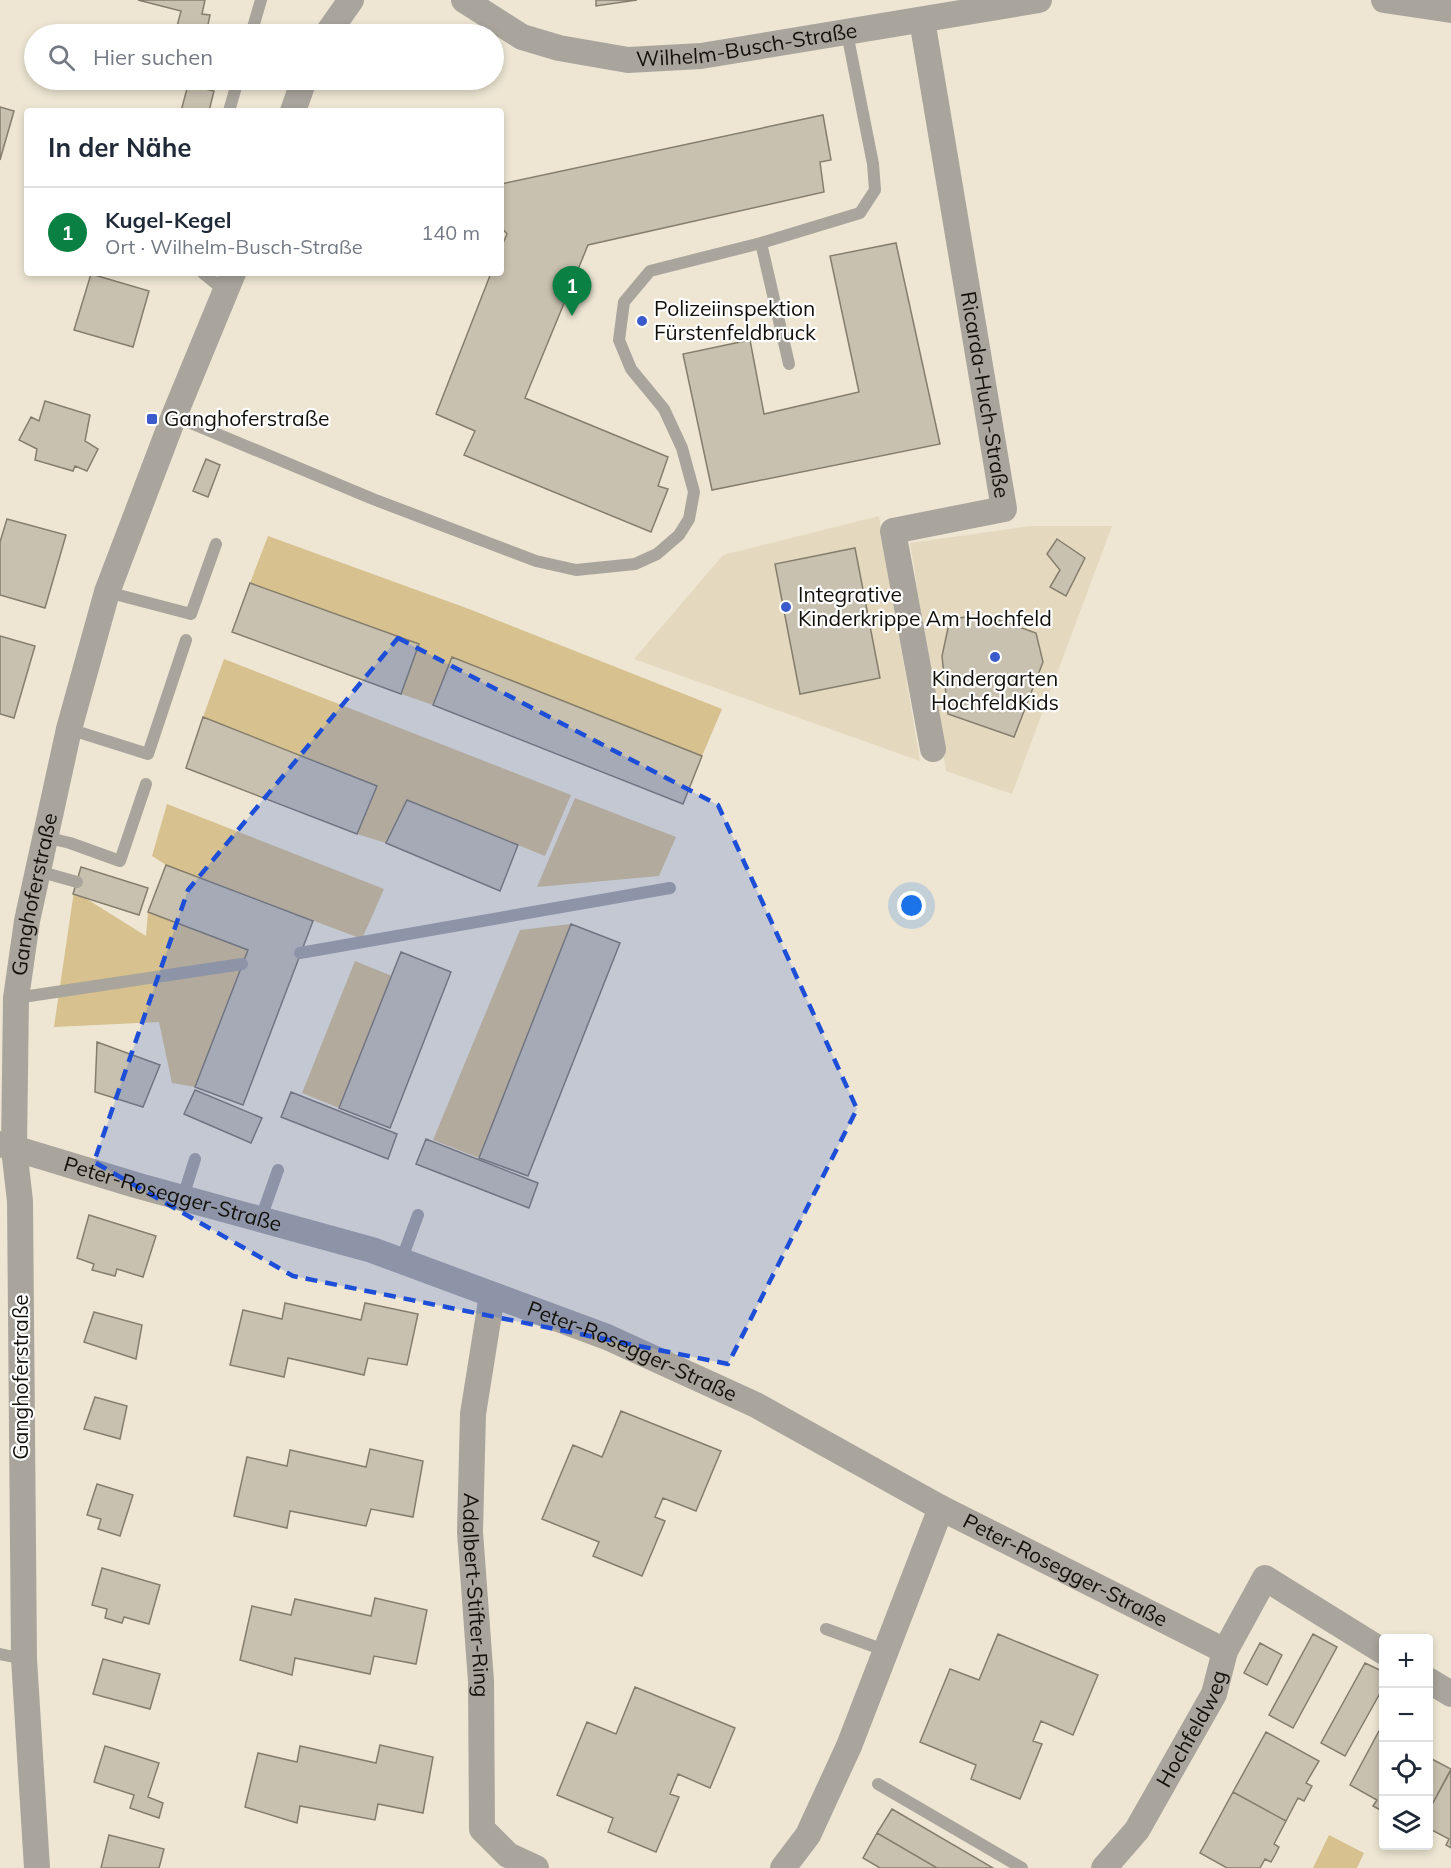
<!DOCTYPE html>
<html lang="de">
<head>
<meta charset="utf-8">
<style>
	body { margin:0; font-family:Mulish,sans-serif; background:#f6f6f7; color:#1f2937 }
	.controls { position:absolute; right:18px; bottom:18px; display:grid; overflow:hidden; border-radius:6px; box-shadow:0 3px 9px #0003 }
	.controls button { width:54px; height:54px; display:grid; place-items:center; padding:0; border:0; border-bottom:2px solid #e0e1e3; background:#fff; color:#1f2937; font:30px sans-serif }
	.you { position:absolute; left:912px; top:906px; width:21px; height:21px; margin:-15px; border:4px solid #fff; border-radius:50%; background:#1a73e8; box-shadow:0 0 0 9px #1a73e833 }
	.badge { display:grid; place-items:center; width:39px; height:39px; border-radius:50%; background:#0b8043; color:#fff; font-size:20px; font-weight:700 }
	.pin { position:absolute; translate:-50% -50px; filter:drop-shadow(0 2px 3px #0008) }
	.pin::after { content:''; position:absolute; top:32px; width:21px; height:18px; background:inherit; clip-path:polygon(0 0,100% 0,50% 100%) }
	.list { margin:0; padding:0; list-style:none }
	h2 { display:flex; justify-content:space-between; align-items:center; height:78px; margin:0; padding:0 24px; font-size:26px }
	h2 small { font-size:20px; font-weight:400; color:#747a83 }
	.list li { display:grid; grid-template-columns:39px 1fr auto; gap:18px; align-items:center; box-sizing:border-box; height:90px; padding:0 24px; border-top:2px solid #e0e1e3 }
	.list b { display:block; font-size:22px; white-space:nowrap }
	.list p { margin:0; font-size:20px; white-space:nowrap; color:#747a83 }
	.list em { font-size:20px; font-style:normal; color:#747a83 }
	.icon { flex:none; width:33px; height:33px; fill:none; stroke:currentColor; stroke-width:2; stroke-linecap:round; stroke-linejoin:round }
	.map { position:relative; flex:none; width:1451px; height:1868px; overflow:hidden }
	.search { position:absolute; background:#fff; box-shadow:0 3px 9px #0003; left:24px; top:24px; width:480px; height:66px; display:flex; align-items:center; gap:15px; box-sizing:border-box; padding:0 21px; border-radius:33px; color:#747a83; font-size:22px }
	.panel { position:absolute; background:#fff; box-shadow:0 3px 9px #0003; left:24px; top:108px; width:480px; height:168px; border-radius:6px }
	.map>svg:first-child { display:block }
	.built { fill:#e4d9bf }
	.green { fill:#d6c18f }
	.building { fill:#c9c1af; stroke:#867e6d; stroke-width:1.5 }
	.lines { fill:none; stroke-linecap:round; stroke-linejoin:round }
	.lane { stroke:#a9a59d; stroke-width:12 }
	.street { stroke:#a9a59d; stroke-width:26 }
	.marked { fill:#1d4ed8; fill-opacity:0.2; stroke:#1d4ed8; stroke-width:4.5; stroke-dasharray:12 8; stroke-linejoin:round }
	.poi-dot { fill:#3b5acc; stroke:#fff; stroke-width:2 }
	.labels { text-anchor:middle; stroke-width:4.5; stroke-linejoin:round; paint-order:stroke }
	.street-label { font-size:21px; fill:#13100a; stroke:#fff }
	.poi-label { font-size:21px; fill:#13100a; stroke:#fff; text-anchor:start }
</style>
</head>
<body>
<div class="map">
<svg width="1451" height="1868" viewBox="0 0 1451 1868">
	<rect width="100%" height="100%" fill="#eee6d3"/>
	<path class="built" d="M879,516L920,761L634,659L723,555Z
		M1030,526H1112L1012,794L946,771L910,543Z"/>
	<path class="green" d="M268,536L469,609L722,709L702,756L452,657L433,705L401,694L419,644L250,583Z
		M224,659L571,795L545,856L407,800L386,843L357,834L377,786L203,717Z
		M575,798L676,837L659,876L537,887Z
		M167,804L384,889L362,939L166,865L152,856Z
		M74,891L146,936L148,912L248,950L195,1087L172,1083L159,1022L54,1027Z
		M571,924L479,1158L433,1140L520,930Z
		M355,961L392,976L339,1108L302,1093Z
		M1329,1835L1364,1853L1357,1868H1313Z"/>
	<path class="building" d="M138,0H205L202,14L210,15L206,34H175L181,11Z
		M596,0H637L596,6Z
		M188,85L214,91L209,111H181Z
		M0,107L14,111L0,160Z
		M823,115L831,160L820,162L824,192L588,245L525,398L668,457L658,486L668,489L651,532L464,455L475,431L436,414L491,273H501V248L507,234L501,227V184Z
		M896,243L940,444L712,490L683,354L750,340L764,414L859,392L830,256Z
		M91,274L149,291L133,347L74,330Z
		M45,401L90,415L85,441L98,449L87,471L75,466L73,471L35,460L37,449L19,440L31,417L39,421Z
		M206,459L220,465L208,497L193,491Z
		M7,519L66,535L45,608L0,595V542Z
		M1057,539L1085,558L1066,596L1050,587L1060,570L1047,554Z
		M855,548L880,678L800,694L775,564Z
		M250,583L419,644L401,694L232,632Z
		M984,615L1036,633L1043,662L1014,737L948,714L942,656L950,619Z
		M0,636L35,646L14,718L0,714Z
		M452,657L702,756L683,804L433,705Z
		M203,717L377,786L357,834L186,768Z
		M407,800L518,845L500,891L386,843Z
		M166,865L313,921L243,1105L195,1087L248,950L148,912Z
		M81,867L148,888L139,915L73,894Z
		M571,924L620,943L528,1176L479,1158Z
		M401,952L451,972L390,1128L339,1108Z
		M97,1042L160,1065L143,1107L95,1092Z
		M195,1090L262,1118L251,1143L184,1114Z
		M291,1092L397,1134L388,1159L281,1117Z
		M426,1139L538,1183L529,1208L416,1164Z
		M89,1215L156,1236L143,1277L117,1269L115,1276L92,1270L94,1264L77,1258Z
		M285,1303L361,1320L365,1303L418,1314L407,1365L368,1358L364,1375L288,1358L284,1377L230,1365L243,1310L282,1319Z
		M94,1312L142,1325L136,1359L84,1342Z
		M95,1397L127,1406L120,1439L84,1429Z
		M621,1411L721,1451L696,1511L663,1498L655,1517L665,1521L642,1576L593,1556L599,1542L542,1519L573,1445L602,1457Z
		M370,1449L423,1461L413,1517L371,1509L366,1526L290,1511L287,1528L234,1516L247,1457L287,1466L290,1450L366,1467Z
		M97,1484L133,1495L120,1536L98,1529L101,1519L87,1515Z
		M102,1568L160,1585L149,1624L124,1617L122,1623L105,1618L107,1609L92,1605Z
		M375,1598L427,1610L416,1664L374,1656L370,1674L295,1658L292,1675L240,1660L252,1606L291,1615L295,1599L371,1616Z
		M998,1634L1098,1675L1073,1735L1041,1721L1033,1741L1042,1744L1020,1799L971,1779L976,1765L920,1742L950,1669L979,1680Z
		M1313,1634L1337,1647L1293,1728L1269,1715Z
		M1260,1643L1282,1655L1267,1685L1244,1673Z
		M103,1659L160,1674L150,1709L93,1694Z
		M1365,1663L1384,1672V1686L1345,1756L1321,1743Z
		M635,1687L735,1728L710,1788L678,1774L670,1794L679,1797L656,1852L608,1832L613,1818L557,1795L587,1722L616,1734Z
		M1379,1731L1384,1733V1812L1373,1806L1377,1800L1350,1785Z
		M1266,1732L1319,1761L1306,1783L1312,1786L1304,1801L1298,1798L1286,1821L1233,1792Z
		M380,1745L433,1757L423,1813L378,1804L375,1820L300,1806L297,1823L245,1807L258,1753L297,1762L300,1746L376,1763Z
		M105,1746L159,1763L148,1797L163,1803L159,1818L130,1808L134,1795L94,1782Z
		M1428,1757L1451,1769L1428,1812Z
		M1451,1770V1848L1446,1845L1449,1839L1428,1828V1812Z
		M1233,1792L1286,1821L1274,1844L1279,1847L1275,1855L1271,1862L1265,1859L1260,1868H1227L1200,1853Z
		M892,1809L993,1868H937L877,1833Z
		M877,1833L937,1868H880L863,1858Z
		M109,1835L164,1849L159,1868H101Z"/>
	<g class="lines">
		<path class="lane" d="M251,34L261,0
			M229,111L238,80
			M761,243L789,364
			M203,273L225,291
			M174,416L373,499L536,561L576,570L635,564L657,554L679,535L689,519L694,492L682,448L664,409L631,369L619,340L624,302L650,271L761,243L860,213L875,190L873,164L847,33
			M107,592L191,614L216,544
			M69,729L148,754L186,640
			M45,837L70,843L120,861L146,784
			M38,871L77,882
			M300,953L670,888
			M16,998L242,964
			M183,1197L195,1159
			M261,1218L278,1170
			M401,1261L418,1215
			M826,1629L884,1650
			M0,1654L24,1659
			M878,1784L1022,1868"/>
		<g class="street">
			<path id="s1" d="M464,0L522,37L559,48L628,60L701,56L1039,0"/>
			<path d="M1384,0L1451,10"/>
			<path id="s2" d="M922,20L1004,509L893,531L933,749"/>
			<path d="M327,34L351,0"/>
			<path d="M293,111L304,80"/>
			<path id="s3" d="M0,1144L139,1186L372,1250L607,1337L756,1405L941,1508L1225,1651"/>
			<path id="s4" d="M492,1295L473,1414L470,1532L481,1681L482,1829L508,1855L536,1868"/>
			<path d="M1428,1680L1451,1694"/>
			<path id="s5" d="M37,1868L24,1659L20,1201L14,1149L16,998L27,921L69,729L107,592L174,416L233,273"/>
			<path d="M783,1868L808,1835L849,1746L941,1508"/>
			<path id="s6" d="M1104,1868L1137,1830L1214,1694L1225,1651L1265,1578L1384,1652"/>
		</g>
	</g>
	<path class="marked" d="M398,638L718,805L857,1109L728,1364L293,1276L94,1162L188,890Z"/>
	<g class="poi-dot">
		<circle cx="642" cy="321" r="6"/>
		<rect x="146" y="413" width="12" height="12" rx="3"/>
		<circle cx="786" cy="607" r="6"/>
		<circle cx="995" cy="657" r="6"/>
	</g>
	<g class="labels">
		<g class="street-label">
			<text dy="7" stroke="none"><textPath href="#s1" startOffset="297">Wilhelm-Busch-Straße</textPath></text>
			<text dy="7" stroke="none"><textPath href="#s2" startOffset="380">Ricarda-Huch-Straße</textPath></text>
			<text dy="7" stroke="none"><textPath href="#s5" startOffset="976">Ganghoferstraße</textPath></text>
			<text dy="7" stroke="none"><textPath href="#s3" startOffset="180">Peter-Rosegger-Straße</textPath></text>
			<text dy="7" stroke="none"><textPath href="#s3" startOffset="666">Peter-Rosegger-Straße</textPath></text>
			<text transform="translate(21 1377) rotate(-90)" y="7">Ganghoferstraße</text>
			<text dy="7" stroke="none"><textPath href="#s3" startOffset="1152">Peter-Rosegger-Straße</textPath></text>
			<text dy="7" stroke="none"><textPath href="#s4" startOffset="302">Adalbert-Stifter-Ring</textPath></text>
			<text dy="7" stroke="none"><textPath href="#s6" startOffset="166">Hochfeldweg</textPath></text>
		</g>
		<g class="poi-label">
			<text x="654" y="316">Polizeiinspektion<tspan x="654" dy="24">Fürstenfeldbruck</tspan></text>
			<text x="164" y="426">Ganghoferstraße</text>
			<text x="798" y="602">Integrative<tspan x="798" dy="24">Kinderkrippe Am Hochfeld</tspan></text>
			<text x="995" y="686" text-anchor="middle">Kindergarten<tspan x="995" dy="24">HochfeldKids</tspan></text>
		</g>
	</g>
</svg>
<div class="controls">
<button>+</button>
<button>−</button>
<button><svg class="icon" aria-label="locate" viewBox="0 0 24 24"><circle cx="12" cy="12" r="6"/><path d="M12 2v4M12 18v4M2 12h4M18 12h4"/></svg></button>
<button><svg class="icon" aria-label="layers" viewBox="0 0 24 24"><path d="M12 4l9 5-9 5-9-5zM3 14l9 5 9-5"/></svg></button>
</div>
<div class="you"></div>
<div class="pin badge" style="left:572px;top:316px">1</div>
<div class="search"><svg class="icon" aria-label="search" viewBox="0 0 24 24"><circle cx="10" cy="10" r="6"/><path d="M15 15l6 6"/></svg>Hier suchen</div>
<section class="panel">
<h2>In der Nähe<small></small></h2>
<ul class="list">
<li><span class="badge">1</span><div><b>Kugel-Kegel</b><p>Ort · Wilhelm-Busch-Straße</p></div><em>140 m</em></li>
</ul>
</section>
</div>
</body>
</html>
